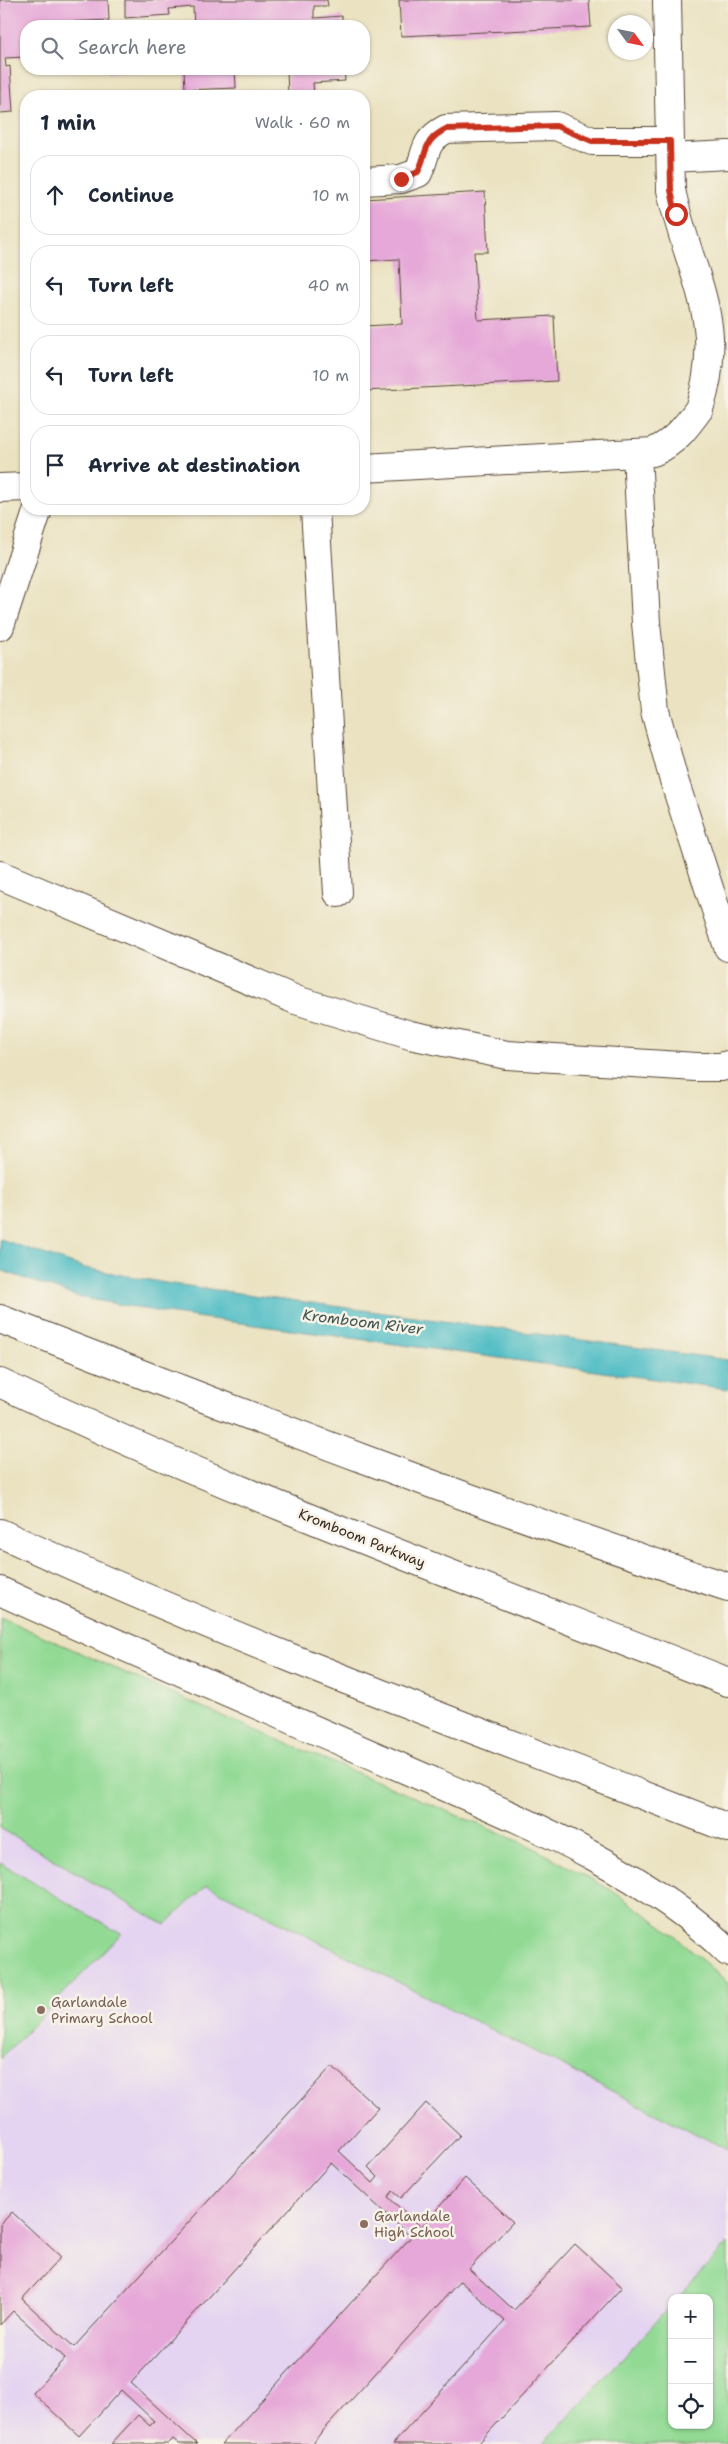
<!DOCTYPE html>
<html lang="en">
<head>
<meta charset="utf-8">
<style>
	body { margin:0; font-family:"Shantell Sans",sans-serif; background:#f6f6f7; color:#1f2937 }
	.controls { position:absolute; right:15px; bottom:15px; display:grid; overflow:hidden; border-radius:10px; box-shadow:0 1px 4px #0004 }
	.controls button { width:45px; height:45px; display:grid; place-items:center; padding:0; border:0; border-bottom:1px solid #e0e1e3; background:#fff; color:#1f2937; font:25px sans-serif }
	.compass { position:absolute; left:608px; top:15px; width:45px; height:45px; border-radius:50%; background:#fff; box-shadow:0 1px 4px #0004; rotate:123deg }
	.stop { position:absolute; width:15px; height:15px; margin:-11px; border:4px solid #c8321e; border-radius:50%; background:#fff }
	.stop.end { background:#c8321e; border-color:#fff; box-shadow:0 1px 5px #0008 }
	.list { margin:0; padding:0; list-style:none }
	h2 { display:flex; justify-content:space-between; align-items:center; height:65px; margin:0; padding:0 20px; font-size:21px }
	h2 small { font-size:16px; font-weight:400; color:#747a83 }
	.list li { display:grid; grid-template-columns:32px 1fr auto; gap:15px; align-items:center; box-sizing:border-box; height:80px; margin:0 10px 10px; padding:0 10px; border:1px solid #e0e1e3; border-radius:20px }
	.list b { display:block; font-size:19px; white-space:nowrap }
	.list em { font-size:16px; font-style:normal; color:#747a83 }
	.icon { flex:none; width:28px; height:28px; fill:none; stroke:currentColor; stroke-width:2; stroke-linecap:round; stroke-linejoin:round }
	.map { position:relative; flex:none; width:728px; height:2444px; overflow:hidden }
	.search { position:absolute; background:#fff; box-shadow:0 1px 4px #0004; left:20px; top:20px; width:350px; height:55px; display:flex; align-items:center; gap:12px; box-sizing:border-box; padding:0 18px; border-radius:20px; color:#747a83; font-size:19px }
	.panel { position:absolute; background:#fff; box-shadow:0 1px 4px #0004; left:20px; top:90px; width:350px; height:425px; border-radius:20px }
	.map>svg:first-child { display:block }
	.built { fill:#e4d3f1; fill-rule:evenodd }
	.green { fill:#92da94; stroke:#668259 }
	.water { fill:#4fbdc5; stroke:#457472 }
	.building { fill:#e6a8d8 }
	.lines { fill:none; stroke-linecap:round; stroke-linejoin:round }
	.street-casing { stroke:#554636; stroke-width:30 }
	.highway-casing { stroke:#554636; stroke-width:30 }
	.street { stroke:#fff; stroke-width:28 }
	.highway { stroke:#fff; stroke-width:28 }
	.route { stroke:#c8321e; stroke-width:6 }
	.education-dot { fill:#8d6e63; stroke:#f7f3e8; stroke-width:2 }
	.labels { text-anchor:middle; stroke-width:5; stroke-linejoin:round; paint-order:stroke }
	.street-label { font-size:14px; fill:#3b2a1e; stroke:#f7f3e8 }
	.education-label { font-size:14px; fill:#785e54; stroke:#f7f3e8; text-anchor:start }
	.water-label { font-size:15px; font-style:italic; fill:#415650; stroke:#f7f3e8 }
</style>
</head>
<body>
<div class="map">
<svg width="728" height="2444" viewBox="0 0 728 2444">
	<rect width="100%" height="100%" fill="#f7f3e8"/>
	<filter id="ink" filterUnits="userSpaceOnUse"><feTurbulence type="fractalNoise" baseFrequency=".02" numOctaves="2"/><feDisplacementMap in="SourceGraphic" scale="10" xChannelSelector="R" yChannelSelector="G"/><feConvolveMatrix kernelMatrix="1 2 1 2 8 2 1 2 1" color-interpolation-filters="sRGB"/></filter>
	<filter id="wash" filterUnits="userSpaceOnUse"><feTurbulence type="fractalNoise" baseFrequency=".0096" numOctaves="4" result="noise"/><feDisplacementMap in="SourceGraphic" scale="20" xChannelSelector="R" yChannelSelector="G"/><feGaussianBlur stdDeviation="1.12" result="paint"/><feColorMatrix in="noise" values="0 0 0 0 0 0 0 0 0 0 0 0 0 0 0 0 0 1.4 0 .05"/><feComposite in="paint" operator="in"/></filter>
	<g filter="url(#wash)">
		<rect width="100%" height="100%" fill="#eae2c0"/>
		<path class="built" d="M0,1828L165,1925L207,1885L728,2150V2444H0ZM672,2298H709V2425H672Z"/>
		<path class="green" d="M0,1617L220,1715L532,1847L611,1890L668,1930L728,1983V2150L207,1885L165,1925L0,1828Z
			M0,1863L121,1934L0,2059Z
			M728,2243V2444H543L672,2304V2425H709V2298H678Z"/>
		<path class="water" d="M0,1239L85,1268L166,1283L728,1360V1389L166,1313L78,1297L0,1270Z"/>
		<g id="blocks">
			<path class="building" d="M0,0H108L109,20L44,23L45,26H26V57L5,58L6,67L10,66L13,112L0,113Z
				M125,0H327L328,6H314V18L342,16V26H194L193,7L169,9L170,15L125,18Z
				M399,0H589L591,27L401,36Z
				M127,22V26H106V23Z
				M108,69H129V72L108,73Z
				M184,69H235L236,88L185,90Z
				M287,69H344L345,81L313,83L314,95L325,94V96H288Z
				M485,192L488,252H474L478,320L554,316L557,381L364,391V326L402,324L399,259L364,261V199Z
				M332,2066L378,2108L339,2151L373,2183L378,2177L368,2167L426,2103L460,2135L401,2198L393,2191L388,2197L421,2227L465,2178L513,2222L469,2269L514,2310L575,2244L622,2287L478,2444H393L505,2321L460,2281L311,2444H222L411,2237L331,2163L131,2383L197,2444H179L173,2439L168,2444H111L138,2415L150,2426L154,2421L121,2390L79,2436L33,2393L65,2358L13,2311L0,2325V2225L12,2212L61,2257L22,2299L74,2347Z"/>
		</g>
	</g>
	<g filter="url(#ink)">
		<use href="#blocks" fill-opacity="0" stroke="#554636" stroke-width="1"/>
		<g class="lines">
			<defs>
				<path id="street" d="M671,158L728,155
					M364,181L401,179L418,173C428,152 422,142 446,129L556,126L592,141H670
					M637,454L646,623L655,711L673,777L728,947
					M364,468L653,452C674,443 686,427 699,409C728,322 689,275 671,190L667,0
					M0,488L26,487
					M315,509L338,893
					M0,626L38,509
					M0,875L296,1000L410,1035L507,1055L696,1067H721L728,1065"/>
				<path id="highway" d="M0,1319C241,1413 482,1507 728,1587
					M0,1383C237,1496 484,1586 728,1682
					M0,1533C238,1643 484,1733 728,1828
					M0,1591C135,1653 273,1711 409,1771C516,1818 644,1868 728,1952"/>
			</defs>
			<use href="#street" class="street-casing"/>
			<use href="#highway" class="highway-casing"/>
			<use href="#street" class="street"/>
			<use href="#highway" class="highway"/>
		</g>
	</g>
	<g class="lines" filter="url(#ink)">
		<path class="route" d="M401,179L418,172C428,152 422,141 446,129L556,126L592,141H670L671,190L676,214"/>
	</g>
	<g class="education-dot">
		<circle cx="41" cy="2010" r="5"/>
		<circle cx="364" cy="2224" r="5"/>
	</g>
	<g class="labels">
		<g class="street-label">
			<text transform="translate(362 1538) rotate(22)" y="5">Kromboom Parkway</text>
		</g>
		<g class="education-label">
			<text x="51" y="2007">Garlandale<tspan x="51" dy="16">Primary School</tspan></text>
			<text x="374" y="2221">Garlandale<tspan x="374" dy="16">High School</tspan></text>
		</g>
		<g class="water-label">
			<text transform="translate(363 1322) rotate(7)" y="5">Kromboom River</text>
		</g>
	</g>
</svg>
<div class="controls">
<button>+</button>
<button>−</button>
<button><svg class="icon" aria-label="locate" viewBox="0 0 24 24"><circle cx="12" cy="12" r="6"/><path d="M12 2v4M12 18v4M2 12h4M18 12h4"/></svg></button>
</div>
<svg class="compass" viewBox="-18 -18 36 36"><path d="M0-13l5 13h-10z" fill="#e53935"/><path d="M0 13l5-13h-10z" fill="#747a83"/></svg>
<div class="stop" style="left:676px;top:214px"></div>
<div class="stop end" style="left:401px;top:179px"></div>
<div class="search"><svg class="icon" aria-label="search" viewBox="0 0 24 24"><circle cx="10" cy="10" r="6"/><path d="M15 15l6 6"/></svg>Search here</div>
<section class="panel">
<h2>1 min<small>Walk · 60 m</small></h2>
<ul class="list">
<li><svg class="icon" aria-label="ahead" viewBox="0 0 24 24"><path d="M12 20V5M6 11l6-6 6 6"/></svg><div><b>Continue</b></div><em>10 m</em></li>
<li><svg class="icon" aria-label="left" viewBox="0 0 24 24"><path d="M17 20v-9H6M10 6l-5 5 5 5"/></svg><div><b>Turn left</b></div><em>40 m</em></li>
<li><svg class="icon" aria-label="left" viewBox="0 0 24 24"><path d="M17 20v-9H6M10 6l-5 5 5 5"/></svg><div><b>Turn left</b></div><em>10 m</em></li>
<li><svg class="icon" aria-label="arrive" viewBox="0 0 24 24"><path d="M6 21V4h12l-3 4 3 4H6"/></svg><div><b>Arrive at destination</b></div></li>
</ul>
</section>
</div>
</body>
</html>
